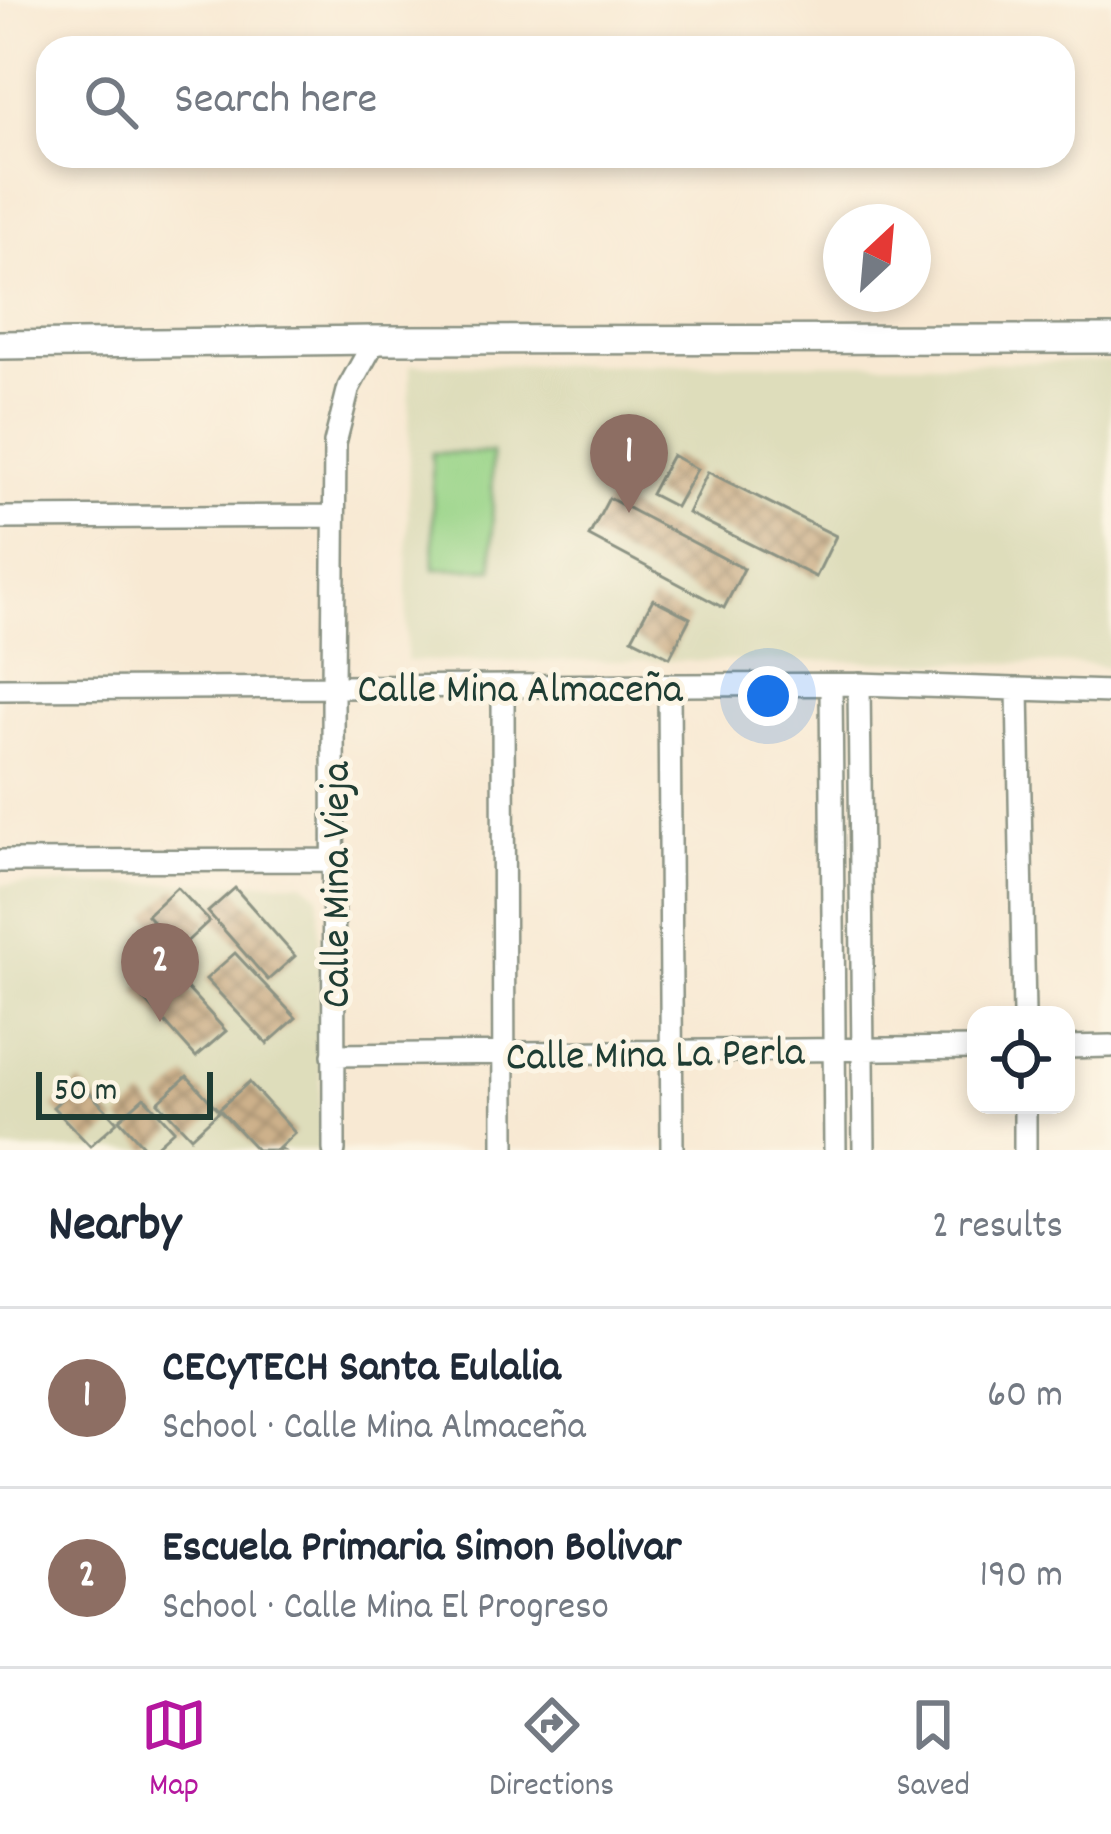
<!DOCTYPE html>
<html lang="en">
<head>
<meta charset="utf-8">
<style>
	body { margin:0; font-family:Dekko,sans-serif; background:#f6f6f7; color:#1f2937 }
	.controls { position:absolute; right:36px; bottom:36px; display:grid; overflow:hidden; border-radius:24px; box-shadow:0 6px 18px #0003 }
	.controls button { width:108px; height:108px; display:grid; place-items:center; padding:0; border:0; border-bottom:3px solid #e0e1e3; background:#fff; color:#1f2937; font:60px sans-serif }
	.compass { position:absolute; left:823px; top:204px; width:108px; height:108px; border-radius:50%; background:#fff; box-shadow:0 6px 18px #0003; rotate:26deg }
	.scale { position:absolute; left:36px; bottom:30px; width:177px; box-sizing:border-box; padding-left:12px; border:6px solid #1f3d34; border-top:0; font-size:33px; line-height:42px; white-space:nowrap; color:#1f3d34; -webkit-text-stroke:9px #fcf5e5; paint-order:stroke }
	.you { position:absolute; left:768px; top:696px; width:42px; height:42px; margin:-30px; border:9px solid #fff; border-radius:50%; background:#1a73e8; box-shadow:0 0 0 18px #1a73e833 }
	.badge { display:grid; place-items:center; width:78px; height:78px; border-radius:50%; background:#b5179e; color:#fff; font-size:39px; font-weight:700 }
	.pin { position:absolute; translate:-50% -99px; filter:drop-shadow(0 3px 6px #0008) }
	.pin::after { content:''; position:absolute; top:63px; width:42px; height:36px; background:inherit; clip-path:polygon(0 0,100% 0,50% 100%) }
	.list { margin:0; padding:0; list-style:none }
	h2 { display:flex; justify-content:space-between; align-items:center; height:156px; margin:0; padding:0 48px; font-size:51px }
	h2 small { font-size:39px; font-weight:400; color:#747a83 }
	.list li { display:grid; grid-template-columns:78px 1fr auto; gap:36px; align-items:center; box-sizing:border-box; height:180px; padding:0 48px; border-top:3px solid #e0e1e3 }
	.list b { display:block; font-size:45px; white-space:nowrap }
	.list p { margin:0; font-size:39px; white-space:nowrap; color:#747a83 }
	.list em { font-size:39px; font-style:normal; color:#747a83 }
	.icon { flex:none; width:66px; height:66px; fill:none; stroke:currentColor; stroke-width:2; stroke-linecap:round; stroke-linejoin:round }
	.map { position:relative; flex:none; width:1111px; height:1150px; overflow:hidden }
	.search { position:absolute; background:#fff; box-shadow:0 6px 18px #0003; left:36px; right:36px; top:36px; height:132px; display:flex; align-items:center; gap:30px; box-sizing:border-box; padding:0 42px; border-radius:36px; color:#747a83; font-size:45px }
	.sheet { height:516px; background:#fff }
	nav { display:flex; justify-content:space-around; align-items:center; box-sizing:border-box; height:168px; border-top:3px solid #e0e1e3; background:#fff; font-size:33px; color:#747a83 }
	nav a { display:grid; justify-items:center; gap:6px }
	nav .on { color:#b5179e }
	.map>svg:first-child { display:block }
	.built { fill:#deddbb }
	.green { fill:#99d488; stroke:#5c885e; stroke-width:3 }
	.building { fill:url(#building-cross-hatch) }
	.lines { fill:none; stroke-linecap:round; stroke-linejoin:round }
	.minor-casing { stroke:#8c9384; stroke-width:26 }
	.tertiary-casing { stroke:#8c9384; stroke-width:32 }
	.minor { stroke:#fff; stroke-width:21 }
	.tertiary { stroke:#fff; stroke-width:27 }
	.labels { text-anchor:middle; stroke-width:10; stroke-linejoin:round; paint-order:stroke }
	.street-label { font-size:42px; fill:#1f3d34; stroke:#fcf5e5 }
</style>
</head>
<body>
<div class="map">
<svg width="1111" height="1150" viewBox="0 0 1111 1150">
	<defs>
		<pattern id="building-cross-hatch" width="8" height="8" patternUnits="userSpaceOnUse" patternTransform="scale(3)"><rect width="8" height="8" fill="#cdb18b"/><path d="M0 0l8 8M0 8l8-8" fill="none" stroke="#a69172"/></pattern>
	</defs>
	<rect width="100%" height="100%" fill="#fcf5e5"/>
	<filter id="ink" filterUnits="userSpaceOnUse"><feTurbulence type="fractalNoise" baseFrequency=".00833" numOctaves="2"/><feDisplacementMap in="SourceGraphic" scale="24" xChannelSelector="R" yChannelSelector="G"/><feConvolveMatrix kernelMatrix="1 2 1 2 8 2 1 2 1" color-interpolation-filters="sRGB"/></filter>
	<filter id="wash" filterUnits="userSpaceOnUse"><feTurbulence type="fractalNoise" baseFrequency=".004" numOctaves="4" result="noise"/><feDisplacementMap in="SourceGraphic" scale="48" xChannelSelector="R" yChannelSelector="G"/><feGaussianBlur stdDeviation="2.7" result="paint"/><feColorMatrix in="noise" values="0 0 0 0 0 0 0 0 0 0 0 0 0 0 0 0 0 1.4 0 .05"/><feComposite in="paint" operator="in"/></filter>
	<g filter="url(#wash)">
		<rect width="100%" height="100%" fill="#f8e9d3"/>
		<path class="built" d="M1111,362V668L1089,664L849,661H406L410,365Z
			M302,882L319,895L321,1150H0V885Z"/>
		<path class="green" d="M432,453H492L493,569H434Z"/>
		<g id="blocks">
			<path class="building" d="M672,455L697,469L676,507L651,494Z
				M708,472L836,536L816,577L688,513Z
				M609,498L744,569L724,608L589,536Z
				M653,599L690,618L670,657L632,638Z
				M177,887L209,921L179,949L147,915Z
				M235,888L295,956L268,980L208,912Z
				M235,953L296,1018L267,1044L206,979Z
				M165,964L226,1031L196,1057L136,990Z
				M187,1076L219,1111L191,1137L158,1102Z
				M80,1082L117,1122L90,1146L53,1107Z
				M249,1082L295,1133L279,1148L282,1150H257L219,1109Z
				M144,1097L174,1130L152,1150H147L119,1119Z"/>
		</g>
	</g>
	<g filter="url(#ink)">
		<use href="#blocks" fill-opacity="0" stroke="#8c9384" stroke-width="3"/>
		<g class="lines">
			<defs>
				<path id="minor" d="M0,518L334,516
					M859,684L864,1150
					M669,685L672,1150
					M831,685L835,1150
					M503,686L504,1150
					M0,689L859,684L1111,692
					M1018,689L1024,1015
					M0,861L333,860
					M1066,1047L1111,1046
					M333,1055L976,1048
					M1025,1105V1150
					M334,1150L333,687L335,443L349,387L375,340"/>
				<path id="tertiary" d="M0,345L375,340L1111,339"/>
			</defs>
			<use href="#minor" class="minor-casing"/>
			<use href="#tertiary" class="tertiary-casing"/>
			<use href="#minor" class="minor"/>
			<use href="#tertiary" class="tertiary"/>
		</g>
	</g>
	<g class="labels">
		<g class="street-label">
			<text x="520" y="701">Calle Mina Almaceña</text>
			<text transform="translate(333 885) rotate(-90)" y="15">Calle Mina Vieja</text>
			<text transform="translate(655 1051) rotate(-1)" y="15">Calle Mina La Perla</text>
		</g>
	</g>
</svg>
<div class="controls">
<button><svg class="icon" aria-label="locate" viewBox="0 0 24 24"><circle cx="12" cy="12" r="6"/><path d="M12 2v4M12 18v4M2 12h4M18 12h4"/></svg></button>
</div>
<svg class="compass" viewBox="-18 -18 36 36"><path d="M0-13l5 13h-10z" fill="#e53935"/><path d="M0 13l5-13h-10z" fill="#747a83"/></svg>
<div class="scale">50 m</div>
<div class="you"></div>
<div class="pin badge" style="left:629px;top:513px;background:#8d6e63">1</div>
<div class="pin badge" style="left:160px;top:1022px;background:#8d6e63">2</div>
<div class="search"><svg class="icon" aria-label="search" viewBox="0 0 24 24"><circle cx="10" cy="10" r="6"/><path d="M15 15l6 6"/></svg>Search here</div>
</div>
<section class="sheet">
<h2>Nearby<small>2 results</small></h2>
<ul class="list">
<li><span class="badge" style="background:#8d6e63">1</span><div><b>CECyTECH Santa Eulalia</b><p>School · Calle Mina Almaceña</p></div><em>60 m</em></li>
<li><span class="badge" style="background:#8d6e63">2</span><div><b>Escuela Primaria Simon Bolivar</b><p>School · Calle Mina El Progreso</p></div><em>190 m</em></li>
</ul>
</section>
<nav>
<a class="on"><svg class="icon" aria-label="map" viewBox="0 0 24 24"><path d="M3 6l6-2 6 2 6-2v14l-6 2-6-2-6 2zM9 4v14M15 6v14"/></svg>Map</a>
<a><svg class="icon" aria-label="directions" viewBox="0 0 24 24"><path d="M12 3l9 9-9 9-9-9zM9 14v-3h6M13 9l2 2-2 2"/></svg>Directions</a>
<a><svg class="icon" aria-label="saved" viewBox="0 0 24 24"><path d="M7 4h10v16l-5-4-5 4z"/></svg>Saved</a>
</nav>
</body>
</html>
